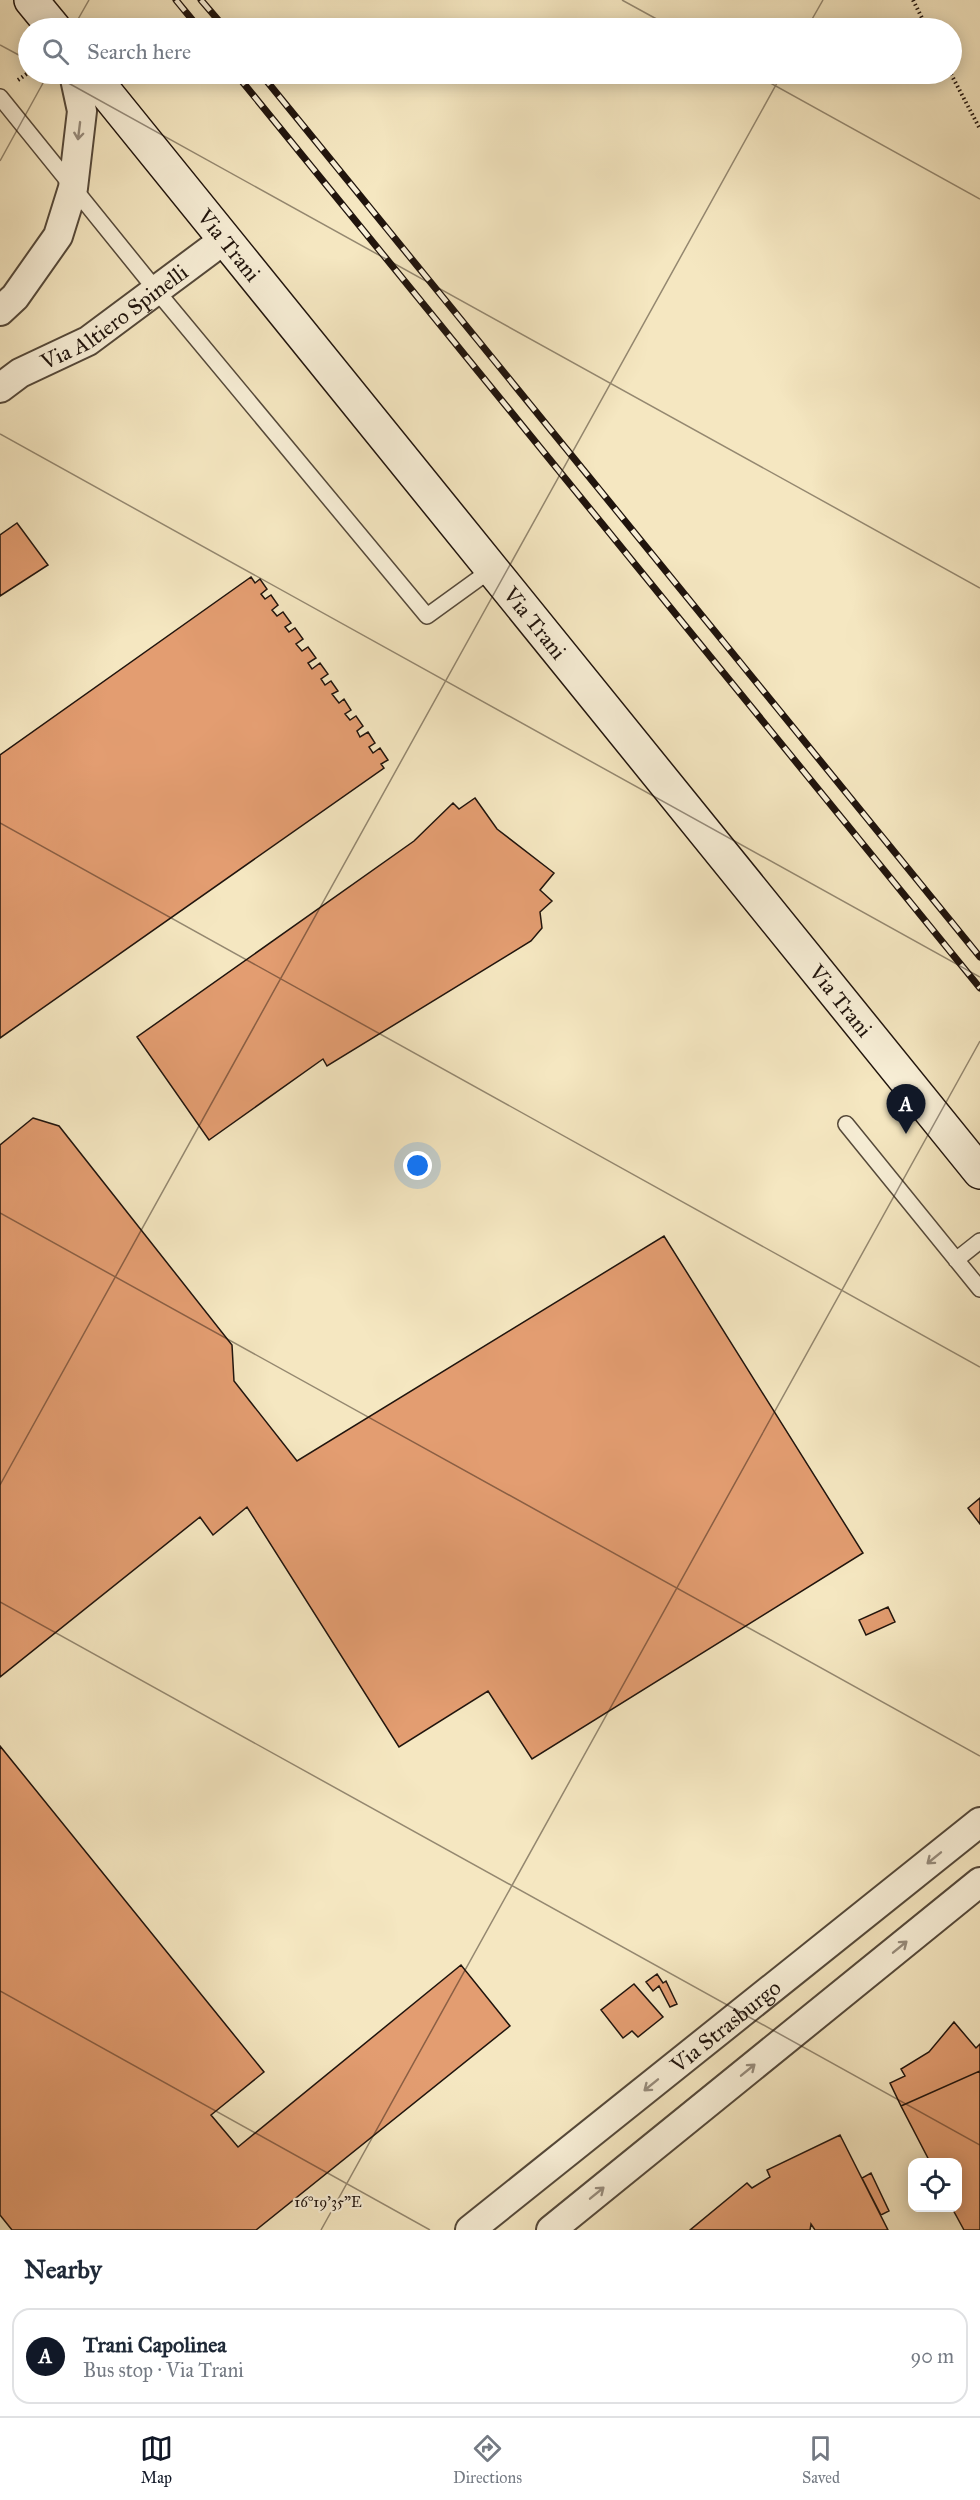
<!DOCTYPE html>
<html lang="en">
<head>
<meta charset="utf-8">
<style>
	body { margin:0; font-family:"IM FELL Great Primer",serif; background:#f2f2f3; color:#1f2937 }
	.controls { position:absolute; right:18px; bottom:18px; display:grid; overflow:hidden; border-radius:12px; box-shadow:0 3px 15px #0003 }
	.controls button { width:54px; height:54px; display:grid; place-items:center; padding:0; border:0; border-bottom:2px solid #e0e1e3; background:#fff; color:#1f2937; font:30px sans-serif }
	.you { position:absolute; left:418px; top:1166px; width:21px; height:21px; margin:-15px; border:4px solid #fff; border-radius:50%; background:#1a73e8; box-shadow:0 0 0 9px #1a73e833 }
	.badge { display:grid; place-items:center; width:39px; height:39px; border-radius:50%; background:#111827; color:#fff; font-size:20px; font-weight:700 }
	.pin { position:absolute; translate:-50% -50px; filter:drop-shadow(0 2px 3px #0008) }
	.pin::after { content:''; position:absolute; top:32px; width:21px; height:18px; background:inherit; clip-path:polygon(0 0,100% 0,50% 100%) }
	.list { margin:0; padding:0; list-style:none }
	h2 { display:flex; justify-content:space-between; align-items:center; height:78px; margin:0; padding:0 24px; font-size:26px }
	h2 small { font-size:20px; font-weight:400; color:#747a83 }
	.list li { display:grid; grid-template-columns:39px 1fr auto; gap:18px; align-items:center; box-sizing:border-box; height:96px; margin:0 12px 12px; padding:0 12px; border:2px solid #e0e1e3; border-radius:18px }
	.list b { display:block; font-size:22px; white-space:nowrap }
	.list p { margin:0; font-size:20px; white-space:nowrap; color:#747a83 }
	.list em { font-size:20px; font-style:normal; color:#747a83 }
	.icon { flex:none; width:33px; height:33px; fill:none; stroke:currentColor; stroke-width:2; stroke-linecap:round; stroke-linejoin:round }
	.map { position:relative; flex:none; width:980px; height:2230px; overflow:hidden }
	.search { position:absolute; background:#fff; box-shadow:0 3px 15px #0003; left:18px; right:18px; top:18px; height:66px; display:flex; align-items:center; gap:15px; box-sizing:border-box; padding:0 21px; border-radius:33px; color:#747a83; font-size:22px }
	.sheet { height:186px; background:#fff }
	nav { display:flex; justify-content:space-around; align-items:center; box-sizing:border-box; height:84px; border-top:2px solid #e0e1e3; background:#fff; font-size:16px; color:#747a83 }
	nav a { display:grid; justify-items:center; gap:3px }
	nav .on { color:#111827 }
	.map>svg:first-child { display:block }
	.building { fill:#e39d71; stroke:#20140d; stroke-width:1.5 }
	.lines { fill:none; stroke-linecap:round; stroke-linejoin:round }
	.lane-casing { stroke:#55493a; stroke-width:18 }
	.street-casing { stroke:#55493a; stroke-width:32 }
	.secondary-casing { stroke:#20140d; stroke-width:36 }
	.path { stroke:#20140d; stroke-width:4; stroke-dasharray:1.5 3; stroke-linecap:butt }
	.lane { stroke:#f8efd7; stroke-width:15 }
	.street { stroke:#f8efd7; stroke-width:28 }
	.secondary { stroke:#f8efd7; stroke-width:33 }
	.rail-casing { stroke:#20140d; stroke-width:7 }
	.rail { stroke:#f8efd7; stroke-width:4.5; stroke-dasharray:14; stroke-linecap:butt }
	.oneway { stroke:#978c7c }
	.ticks { fill:none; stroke:#20140d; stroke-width:1.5; stroke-opacity:0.45 }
	.labels { text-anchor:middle; stroke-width:4.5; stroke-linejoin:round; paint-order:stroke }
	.street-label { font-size:22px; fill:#20140d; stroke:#f8efd7 }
	.ticks-label { font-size:15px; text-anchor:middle; fill:#20140d; stroke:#f8efd7; stroke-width:4.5; stroke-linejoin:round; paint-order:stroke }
</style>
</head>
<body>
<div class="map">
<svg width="980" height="2230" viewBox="0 0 980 2230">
	<rect width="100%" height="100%" fill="#f5e7c1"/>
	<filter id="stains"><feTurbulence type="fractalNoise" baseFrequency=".00333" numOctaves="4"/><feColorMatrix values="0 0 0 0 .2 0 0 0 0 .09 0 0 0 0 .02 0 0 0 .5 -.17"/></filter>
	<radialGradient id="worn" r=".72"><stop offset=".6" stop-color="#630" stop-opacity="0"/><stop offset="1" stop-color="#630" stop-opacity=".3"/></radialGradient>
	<path class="building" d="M17,523L48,565L0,596V535Z
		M251,577L255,583L260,579L267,589L261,594L265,599L271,595L278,605L272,610L277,616L283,612L291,623L285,627L289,632L295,628L303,639L296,644L302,651L308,647L316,658L308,663L312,669L320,663L328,674L321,679L325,685L331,681L338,691L332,694L339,703L344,699L351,710L345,714L350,720L356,716L363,726L357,731L360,737L368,732L375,743L369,747L373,753L380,748L388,760L381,764L384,768L0,1038V755Z
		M475,798L497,829L554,873L540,890L552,901L540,912L542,928L531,941L327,1066L323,1059L209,1140L137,1037L414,841L453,803L459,809Z
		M33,1118L59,1126L232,1345L234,1381L297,1461L664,1236L863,1553L532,1759L488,1691L399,1747L247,1507L213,1535L200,1517L0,1677V1145Z
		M980,1498V1524L968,1508Z
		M888,1607L895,1622L866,1635L859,1620Z
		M0,1746L264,2072L211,2115L238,2147L461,1965L510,2026L256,2230H12L0,2215Z
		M657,1974L663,1983L666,1981L677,2004L670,2007L659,1986L653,1991L646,1982Z
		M634,1984L663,2017L638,2037L632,2031L623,2038L601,2010Z
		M954,2022L976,2048L980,2044V2071L901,2106L890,2083L905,2076L901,2069L929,2052Z
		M980,2071V2230H964L952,2208H958V2162H930L901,2106Z
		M840,2135L888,2230H815L811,2224L810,2230H690L747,2183L752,2188L770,2177L767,2170Z
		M871,2173L889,2211L881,2215L862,2178Z"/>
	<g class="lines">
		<defs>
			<path id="lane" d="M0,97L156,290L427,616L492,569
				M846,1124L980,1289
				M956,1260L980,1241"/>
			<g id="street">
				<path d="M0,311L15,297L58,236L73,188L82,111L74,74"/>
				<path id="s1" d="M0,388L20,373L88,341L225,239"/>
				<path id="s2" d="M470,2230L980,1822"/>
				<path d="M551,2230L980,1882"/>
			</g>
			<g id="secondary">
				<path d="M31,0L54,28"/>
				<path id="s3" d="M91,74L980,1172"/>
			</g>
		</defs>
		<use href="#lane" class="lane-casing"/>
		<use href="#street" class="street-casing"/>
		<use href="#secondary" class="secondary-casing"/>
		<path class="path" d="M913,0L927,28
			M951,74L980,129
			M18,80L28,73"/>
		<use href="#lane" class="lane"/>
		<use href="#street" class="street"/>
		<use href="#secondary" class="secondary"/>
		<defs>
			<path id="rail" d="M176,0L199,28
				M201,0L225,28
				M236,74L980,988
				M261,74L980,957"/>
		</defs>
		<use href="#rail" class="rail-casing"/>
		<use href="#rail" class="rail"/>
	</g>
	<defs><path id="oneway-shaft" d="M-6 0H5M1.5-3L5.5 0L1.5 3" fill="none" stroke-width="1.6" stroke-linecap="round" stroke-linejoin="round" transform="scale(1.5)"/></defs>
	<g class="oneway">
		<use href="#oneway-shaft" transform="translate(79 131) rotate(97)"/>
		<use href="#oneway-shaft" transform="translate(934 1858) rotate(141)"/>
		<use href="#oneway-shaft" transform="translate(900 1947) rotate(-39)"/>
		<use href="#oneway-shaft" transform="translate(748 2070) rotate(-39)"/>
		<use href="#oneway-shaft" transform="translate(651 2085) rotate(141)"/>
		<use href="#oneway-shaft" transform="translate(597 2193) rotate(-39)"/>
	</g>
	<path class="ticks" d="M622,0L673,28M73,28L89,0M807,28L823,0M0,45L28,60M52,74L980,588M754,74L980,199M0,161L48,74M0,434L980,977M0,823L980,1367M0,1213L980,1756M0,1485L782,74M0,1602L980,2145M0,1991L430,2230M321,2230L980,1041"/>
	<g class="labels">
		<g class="street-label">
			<text dy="8" stroke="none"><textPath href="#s3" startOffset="220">Via Trani</textPath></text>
			<text dy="8" stroke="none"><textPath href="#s1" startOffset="135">Via Altiero Spinelli</textPath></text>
			<text dy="8" stroke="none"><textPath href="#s3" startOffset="706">Via Trani</textPath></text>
			<text dy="8" stroke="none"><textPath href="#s3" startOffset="1192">Via Trani</textPath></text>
			<text dy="8" stroke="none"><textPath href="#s2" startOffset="327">Via Strasburgo</textPath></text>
		</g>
	</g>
	<g class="ticks-label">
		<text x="328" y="2207">16°19'35"E</text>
	</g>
	<rect width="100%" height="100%" filter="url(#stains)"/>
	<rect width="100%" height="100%" fill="url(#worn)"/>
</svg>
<div class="controls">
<button><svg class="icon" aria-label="locate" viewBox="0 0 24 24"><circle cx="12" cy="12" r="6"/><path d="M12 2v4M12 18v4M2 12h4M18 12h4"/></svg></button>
</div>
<div class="you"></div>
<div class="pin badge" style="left:906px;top:1134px">A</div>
<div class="search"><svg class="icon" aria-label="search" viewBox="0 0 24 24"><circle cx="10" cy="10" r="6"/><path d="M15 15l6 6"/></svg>Search here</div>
</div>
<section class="sheet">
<h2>Nearby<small></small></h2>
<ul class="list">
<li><span class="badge">A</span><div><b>Trani Capolinea</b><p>Bus stop · Via Trani</p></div><em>90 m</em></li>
</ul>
</section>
<nav>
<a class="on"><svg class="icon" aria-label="map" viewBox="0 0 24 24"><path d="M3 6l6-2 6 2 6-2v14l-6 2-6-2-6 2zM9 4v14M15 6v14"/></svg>Map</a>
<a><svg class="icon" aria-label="directions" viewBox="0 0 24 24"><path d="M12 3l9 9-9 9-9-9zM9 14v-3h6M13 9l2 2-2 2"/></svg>Directions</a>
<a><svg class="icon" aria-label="saved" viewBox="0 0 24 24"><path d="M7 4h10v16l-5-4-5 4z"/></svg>Saved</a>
</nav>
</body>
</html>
